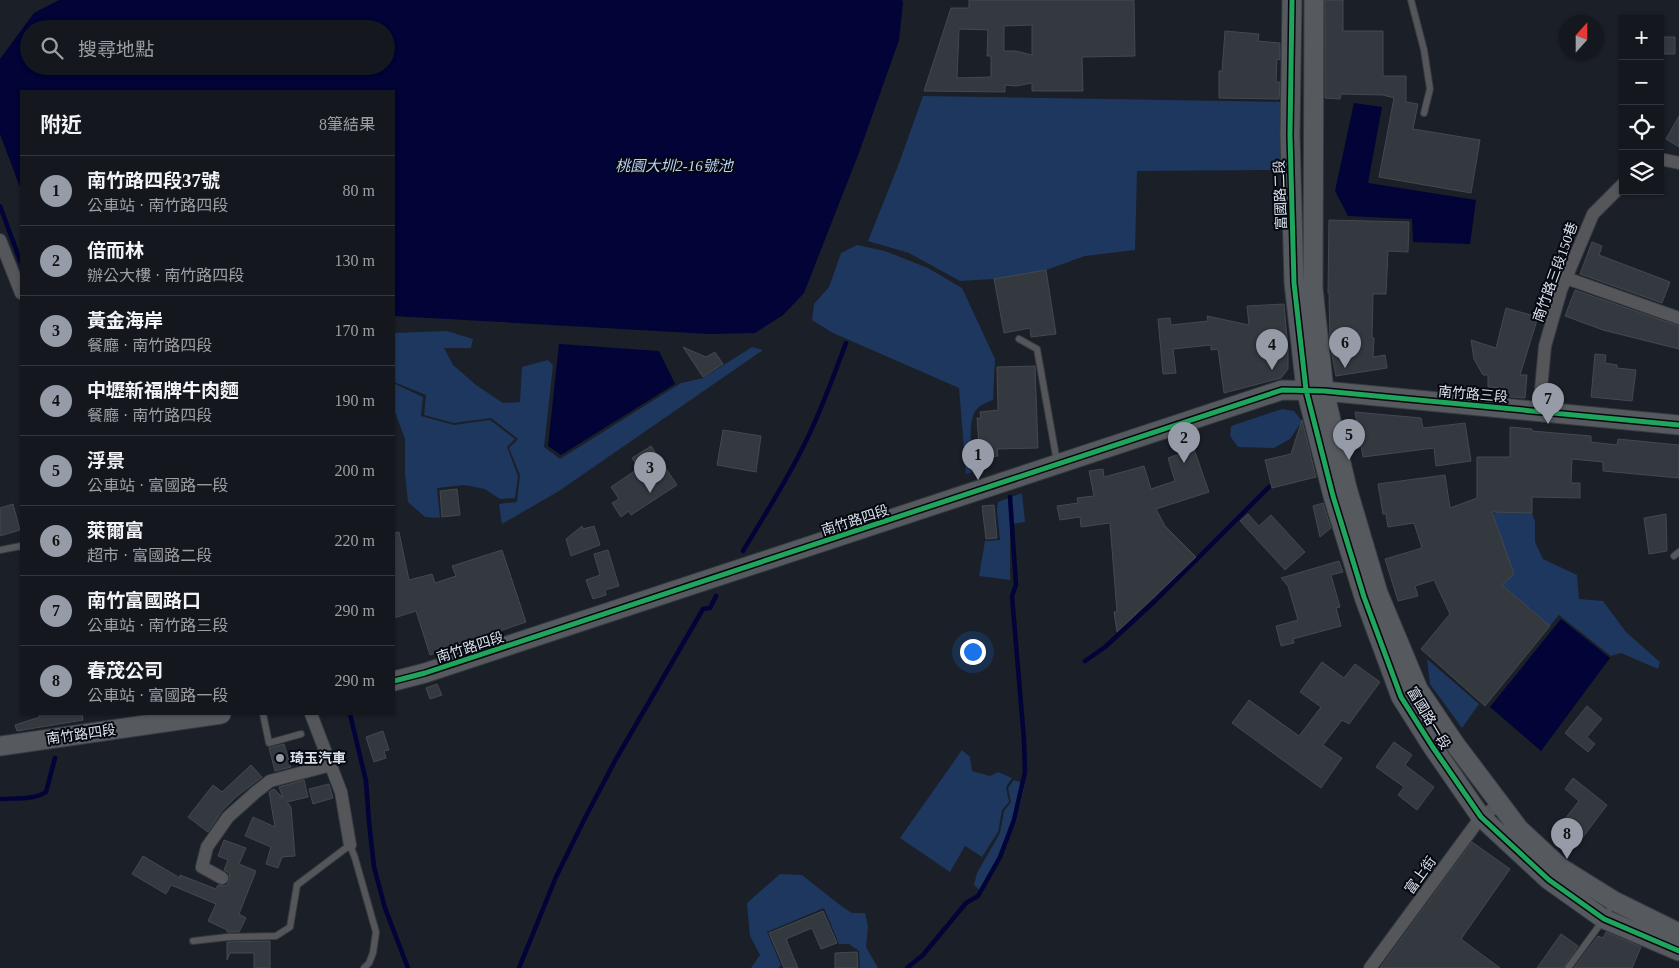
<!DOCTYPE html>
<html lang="zh-TW">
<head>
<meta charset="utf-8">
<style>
	body { margin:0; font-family:"Times New Roman","Noto Sans TC",serif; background:#21242b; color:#f1f3f6 }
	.controls { position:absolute; right:15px; top:15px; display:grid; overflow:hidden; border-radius:0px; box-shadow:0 1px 4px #0004 }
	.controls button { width:45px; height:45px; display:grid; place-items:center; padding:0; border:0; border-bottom:1px solid #33363c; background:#14171e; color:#f1f3f6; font:25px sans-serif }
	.compass { position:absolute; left:1559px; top:15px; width:45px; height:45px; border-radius:50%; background:#14171e; box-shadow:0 1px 4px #0004; rotate:21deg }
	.you { position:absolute; left:972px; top:651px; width:18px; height:18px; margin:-12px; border:4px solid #fff; border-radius:50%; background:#1a73e8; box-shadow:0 0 0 8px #1a73e833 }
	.badge { display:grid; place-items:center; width:32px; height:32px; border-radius:50%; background:#969ca7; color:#111; font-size:16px; font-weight:700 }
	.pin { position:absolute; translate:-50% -41px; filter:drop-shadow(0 1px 2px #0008) }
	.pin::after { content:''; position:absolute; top:26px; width:18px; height:15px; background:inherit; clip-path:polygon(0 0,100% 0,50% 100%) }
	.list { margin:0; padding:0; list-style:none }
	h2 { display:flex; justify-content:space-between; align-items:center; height:65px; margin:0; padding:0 20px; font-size:21px }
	h2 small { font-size:16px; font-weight:400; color:#9d9fa4 }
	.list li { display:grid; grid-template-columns:32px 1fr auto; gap:15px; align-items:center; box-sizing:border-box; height:70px; padding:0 20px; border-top:1px solid #33363c }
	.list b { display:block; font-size:19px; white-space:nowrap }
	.list p { margin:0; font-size:16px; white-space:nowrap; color:#9d9fa4 }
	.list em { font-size:16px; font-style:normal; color:#9d9fa4 }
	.icon { flex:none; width:28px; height:28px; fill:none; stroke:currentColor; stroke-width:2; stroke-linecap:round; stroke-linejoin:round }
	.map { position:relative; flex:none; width:1679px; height:968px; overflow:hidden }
	.search { position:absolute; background:#14171e; box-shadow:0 1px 4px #0004; left:20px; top:20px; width:375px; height:55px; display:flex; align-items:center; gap:12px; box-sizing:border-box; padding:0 18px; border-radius:28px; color:#9d9fa4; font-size:19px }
	.panel { position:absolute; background:#14171e; box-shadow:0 1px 4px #0004; left:20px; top:90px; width:375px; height:625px; border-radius:0px }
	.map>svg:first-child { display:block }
	.green { fill:#1e375e }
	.water { fill:#020336; fill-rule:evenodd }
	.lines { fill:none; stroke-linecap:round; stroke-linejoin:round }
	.stream { stroke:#020336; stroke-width:4.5 }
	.building { fill:#343940; stroke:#444950; fill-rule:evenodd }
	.lane-casing { stroke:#363b43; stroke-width:8 }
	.street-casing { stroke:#363b43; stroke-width:14 }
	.secondary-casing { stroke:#363b43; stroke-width:21 }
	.lane { stroke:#55565a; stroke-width:6 }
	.street { stroke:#55565a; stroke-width:12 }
	.secondary { stroke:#565a5e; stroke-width:19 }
	.cycleway-casing { stroke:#05080f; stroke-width:8 }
	.cycleway { stroke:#20a55d; stroke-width:5 }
	.poi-dot { fill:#969ca7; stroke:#05080f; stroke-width:2 }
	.labels { text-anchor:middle; stroke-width:4; stroke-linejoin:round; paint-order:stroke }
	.street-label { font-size:14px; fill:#d9e0ec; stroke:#05080f }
	.poi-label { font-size:14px; font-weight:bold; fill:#d9e0ec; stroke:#05080f; text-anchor:start }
	.water-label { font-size:15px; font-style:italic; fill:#bcd3f7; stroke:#05080f }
</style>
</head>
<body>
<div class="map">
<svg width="1679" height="968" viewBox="0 0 1679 968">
	<rect width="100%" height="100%" fill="#1a1f28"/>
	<path class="green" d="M923,96L1283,102L1282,170L1137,171L1135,250L1085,256L1046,270L994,279L960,281L909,253L868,241L898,166Z
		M857,245L885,251L928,268L962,288L995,359L993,400C987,402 980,405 976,410C967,422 972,457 973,472L966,474L959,388L833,333L812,320L814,304L829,287L841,253Z
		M447,331L473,339L471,348H444L453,365L476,385L503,403L520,402L522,367L548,360L553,365L544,447L560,459L681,383L703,378L752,347L763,350L559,491L502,524L499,504L517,502L520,475L509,448L518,439L491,418L454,423L424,415L426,395L394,382V333Z
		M395,384L423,397L421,416L454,425L490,420L515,439L507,447L518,476L515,498L500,499L485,489L464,485L437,488L440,518L425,517L408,502L405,474V439L395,412Z
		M1282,409L1294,411L1302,421L1290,439L1274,448L1238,447L1230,436L1231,426Z
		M1022,493L1025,522L1010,524V580L979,576L985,541L1000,540L997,511L998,502Z
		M1498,512L1532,513L1535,522V542L1543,559L1577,575L1579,599L1603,601L1626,632L1660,662L1658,669L1621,653L1611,656L1559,615L1550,626L1502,585L1514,574L1493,514Z
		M1427,659L1479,704L1462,728L1430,684Z
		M962,750L970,757L972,771L990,776L998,772L1012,778L1006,787L1009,802L1002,810L998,832L982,857L965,846L950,872L900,838Z
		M1014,780L1025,784L1016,822L1000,859L982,892L974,885L977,873L1000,833L1004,811L1011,802L1008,788Z
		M780,874L802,875L840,905L852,913H865L868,926L866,947L878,968H860L859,951L849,944H839L824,908L767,932L781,965L778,968H751L760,955L750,936L747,903Z"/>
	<path class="water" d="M59,0H902L903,3L899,40L860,150L804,293L783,315L755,333L710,334L394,316V91H21V190L0,134V59L34,13ZM29,29H386V66H29Z
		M1354,103L1382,107L1368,183L1476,200L1470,244L1413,242L1412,219L1348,216L1335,191Z
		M559,344L659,351L675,384L561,455L548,446Z
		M1561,619L1610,658L1541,751L1490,707Z"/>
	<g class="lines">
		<path class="stream" d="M0,206L21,263
			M743,551C764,516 786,482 804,445C821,412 833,377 846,343
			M1085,661L1105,647L1155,601L1269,487
			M350,714L366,781L369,822L374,867L385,908L408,968
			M0,799C15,798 34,800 46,792L55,758
			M519,968L556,877L585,818L616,759L703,609L710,608L716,596
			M907,968L923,955L966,903L978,896L1000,857L1014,820L1025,772L1024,740L1012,596L1016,585L1010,497"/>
	</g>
	<path class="building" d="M969,0H1134L1135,56L1082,57L1083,91H1032V83L1016,86L1005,85V92L924,91L951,8H969ZM1032,25V55L1016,51H1004V26ZM959,29L988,30L987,56H991V77L957,78Z
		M1325,0H1343V31H1383V76H1406V102L1418,104L1413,129L1480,140L1471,193L1379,177L1394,98L1383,95L1341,94L1340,99L1325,98Z
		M1225,31L1259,34L1258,41L1280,43V60L1277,59L1276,82H1280L1279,99L1219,98V71H1222Z
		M1660,37H1675V54H1660Z
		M1679,116V147L1666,139Z
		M1329,220L1409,222L1408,252L1388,251L1386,294H1373L1372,338H1374L1373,357L1385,355L1387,368L1336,376L1330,344L1329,293H1328Z
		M1592,242L1602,246L1599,255L1670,282L1662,303L1580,274Z
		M1046,270L1056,334L1031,337L1030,328L1004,333L994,279Z
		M1575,290L1679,326V349L1603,330L1565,316Z
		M1284,304L1288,350V369L1281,378L1224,393L1218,349L1211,350V345L1173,349L1176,373L1163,374L1158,319L1170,318L1171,325L1208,321L1207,316L1249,325L1247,306Z
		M1506,308L1538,317L1520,375H1527L1525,398L1500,396L1502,388L1488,387V375H1483L1474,359L1471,340L1496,348Z
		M683,347L706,357L715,352L723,364L703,377Z
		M1595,354L1606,355L1605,363L1617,365V368L1636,370L1632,401L1591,397Z
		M1035,366L1038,448L997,449L998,456L980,458L977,418H981L980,412L998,410L997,367Z
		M1355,412L1421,418L1423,428L1465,423L1471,461L1436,466L1434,448L1363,457Z
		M1302,420L1316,477L1272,488L1265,460L1291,454Z
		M1510,427L1532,429V431L1591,436V442L1617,445L1618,439L1679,445V478L1603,471V462L1572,459L1571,483H1580V498L1532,497V513L1492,512L1514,574L1502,585L1550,626L1485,706L1421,649L1450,614L1434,580L1415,586L1418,596L1398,601L1385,559L1422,548L1414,523L1388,527L1386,514H1383L1378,484L1445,475L1450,508L1477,498V457H1510Z
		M723,430L761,436L756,472L717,465Z
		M651,446L677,485L631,515L629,511L621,517L612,503L619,499L611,487L639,468L632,458Z
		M1194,449L1209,492L1156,509L1165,526L1196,557L1117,632L1114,612H1117L1110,523L1081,527L1080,517L1060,520L1057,506L1078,503L1077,498L1094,496L1089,471L1103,469L1104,477L1144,466L1151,489L1175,481L1168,458Z
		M457,489L460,515L442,517L440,491Z
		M1323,503L1331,528L1320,537L1313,506Z
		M13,504L20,530L0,536V508Z
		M994,505L997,538L986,539L982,506Z
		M1248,514L1259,526L1271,515L1305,552L1285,570L1240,521Z
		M1666,514L1667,551L1649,554L1644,518Z
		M582,526L583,529L594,526L600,545L571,556L566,539Z
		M399,532L409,580L432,574L435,583L456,576L452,566L502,550L526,622L430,655L416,611L394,618V533Z
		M608,550L619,586L605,590L606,595L593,599L586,580L600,575L594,554Z
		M1339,561L1343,572L1331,575L1340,607L1336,608L1341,626L1293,639L1294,643L1281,646L1276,626L1298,620L1288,586L1281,578Z
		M1322,662L1344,678L1355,664L1380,682L1349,724L1342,720L1323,745L1342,758L1321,788L1232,723L1249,700L1299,736L1321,707L1300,692Z
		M437,684L442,695L430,699L426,688Z
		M1587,706L1602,719L1587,737L1595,744L1588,752L1565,733Z
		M39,714H82L83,720L17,731L15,725L40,717Z
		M383,731L389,750L384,751L386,758L374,762L366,737Z
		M1394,742L1412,755L1405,765L1434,787L1417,810L1398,795L1404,787L1376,767Z
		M284,744L291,767L275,771L269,748Z
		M251,765L262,777L236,797L222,811L208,832L188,817L213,785L222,792Z
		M1573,778L1607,805L1577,845L1557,829L1579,801L1565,789Z
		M304,780L308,797L287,802L291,807L295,856L282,857L278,868L266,864L271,847L245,836L253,817L275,827L269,792L274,789L283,798L279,787Z
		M329,784L333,798L313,804L309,789Z
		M224,840L246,848L239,864L256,871L239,914L246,918L239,932H227V930L208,921L216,904L171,885L166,894L132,874L143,856L180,878V875L216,889L218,885L223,886L227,885L230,878L229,873L224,870L228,860L218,856Z
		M1472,842L1510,869L1461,939L1500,968H1380Z
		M823,911L837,943L821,949L812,928L786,939L798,968H784L769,933Z
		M1606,932L1641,947L1632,968H1574L1598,936L1603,938Z
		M1561,934L1578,946L1563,968H1537Z
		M270,941V968H254V953H230L227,960V942Z
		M857,952L858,968H835V953Z"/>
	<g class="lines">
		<defs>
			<path id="lane" d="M1411,0L1424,50L1430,89L1424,113
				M1019,339L1037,349L1057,462
				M0,550L21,546
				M1674,556L1679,552
				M263,714L269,743L301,734
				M193,941L228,937L276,936L290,927L297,885L350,845L355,858L376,932L373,953L369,963L364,968
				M1568,968L1604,919L1614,902"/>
			<path id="street" d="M1660,159L1679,163
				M0,240L21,293
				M1566,278L1679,318
				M1539,411L1545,346L1561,290L1593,214L1623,184
				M311,714L341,792L350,845
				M222,878L202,867L207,847L228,817L256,792L270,781L331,765
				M1370,968L1481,817L1500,804"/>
			<path id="secondary" d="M1292,0L1290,135L1294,283L1306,390L1333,496L1364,597L1401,697L1432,746L1481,817L1549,880L1604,919L1679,951
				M1314,0L1313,288L1324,391L1347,488L1378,593L1418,689L1455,744L1519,829L1561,868L1614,901L1679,933
				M394,681L425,673L1282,390L1324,391L1679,425
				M0,746L221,714"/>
		</defs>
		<use href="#lane" class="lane-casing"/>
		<use href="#street" class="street-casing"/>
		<use href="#secondary" class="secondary-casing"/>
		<use href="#lane" class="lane"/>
		<use href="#street" class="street"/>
		<use href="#secondary" class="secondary"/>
		<defs>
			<path id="cycleway" d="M1292,0L1290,135L1294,283L1306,390L1333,496L1364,597L1401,697L1432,746L1481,817L1549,880L1604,919L1679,951
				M394,681L425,673L1282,390L1324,391L1679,425"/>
		</defs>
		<use href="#cycleway" class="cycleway-casing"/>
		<use href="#cycleway" class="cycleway"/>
	</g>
	<circle class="poi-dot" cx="280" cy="758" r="5"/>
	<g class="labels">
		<g class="street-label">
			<text transform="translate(1280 195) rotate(-92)" y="5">富國路二段</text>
			<text transform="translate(1555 272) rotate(-70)" y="5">南竹路三段150巷</text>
			<text transform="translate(1473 394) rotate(5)" y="5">南竹路三段</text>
			<text transform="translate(855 520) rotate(-18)" y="5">南竹路四段</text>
			<text transform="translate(470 647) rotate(-18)" y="5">南竹路四段</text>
			<text transform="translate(1429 718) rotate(59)" y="5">富國路一段</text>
			<text transform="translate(81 734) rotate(-8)" y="5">南竹路四段</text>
			<text transform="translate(1420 875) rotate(-54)" y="5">富上街</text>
		</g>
		<g class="poi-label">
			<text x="290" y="763">琦玉汽車</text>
		</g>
		<g class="water-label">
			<text x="674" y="171">桃園大圳2-16號池</text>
		</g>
	</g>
</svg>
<div class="controls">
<button>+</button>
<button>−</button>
<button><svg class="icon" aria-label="locate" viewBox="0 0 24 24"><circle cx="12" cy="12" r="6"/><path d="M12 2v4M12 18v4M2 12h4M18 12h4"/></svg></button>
<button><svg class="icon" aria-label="layers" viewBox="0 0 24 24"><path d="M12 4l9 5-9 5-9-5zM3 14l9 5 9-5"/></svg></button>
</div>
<svg class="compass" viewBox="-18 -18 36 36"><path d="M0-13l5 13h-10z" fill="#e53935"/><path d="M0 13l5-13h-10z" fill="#9d9fa4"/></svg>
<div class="you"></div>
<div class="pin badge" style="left:978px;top:480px">1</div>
<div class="pin badge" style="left:1184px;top:463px">2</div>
<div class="pin badge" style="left:650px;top:493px">3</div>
<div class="pin badge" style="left:1272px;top:370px">4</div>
<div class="pin badge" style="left:1349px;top:460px">5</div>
<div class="pin badge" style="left:1345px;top:368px">6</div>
<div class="pin badge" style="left:1548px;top:424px">7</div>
<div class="pin badge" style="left:1567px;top:859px">8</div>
<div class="search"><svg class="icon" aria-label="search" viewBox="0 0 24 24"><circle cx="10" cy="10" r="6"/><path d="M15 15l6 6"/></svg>搜尋地點</div>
<section class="panel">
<h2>附近<small>8筆結果</small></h2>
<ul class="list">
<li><span class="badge">1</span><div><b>南竹路四段37號</b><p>公車站 · 南竹路四段</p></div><em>80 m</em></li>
<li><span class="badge">2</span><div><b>倍而林</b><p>辦公大樓 · 南竹路四段</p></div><em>130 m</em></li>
<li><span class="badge">3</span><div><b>黃金海岸</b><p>餐廳 · 南竹路四段</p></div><em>170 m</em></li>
<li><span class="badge">4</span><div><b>中壢新福牌牛肉麵</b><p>餐廳 · 南竹路四段</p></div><em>190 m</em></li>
<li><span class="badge">5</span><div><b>浮景</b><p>公車站 · 富國路一段</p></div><em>200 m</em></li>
<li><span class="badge">6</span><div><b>萊爾富</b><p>超市 · 富國路二段</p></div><em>220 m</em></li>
<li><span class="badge">7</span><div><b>南竹富國路口</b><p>公車站 · 南竹路三段</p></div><em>290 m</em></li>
<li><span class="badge">8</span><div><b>春茂公司</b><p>公車站 · 富國路一段</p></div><em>290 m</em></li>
</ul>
</section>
</div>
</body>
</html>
